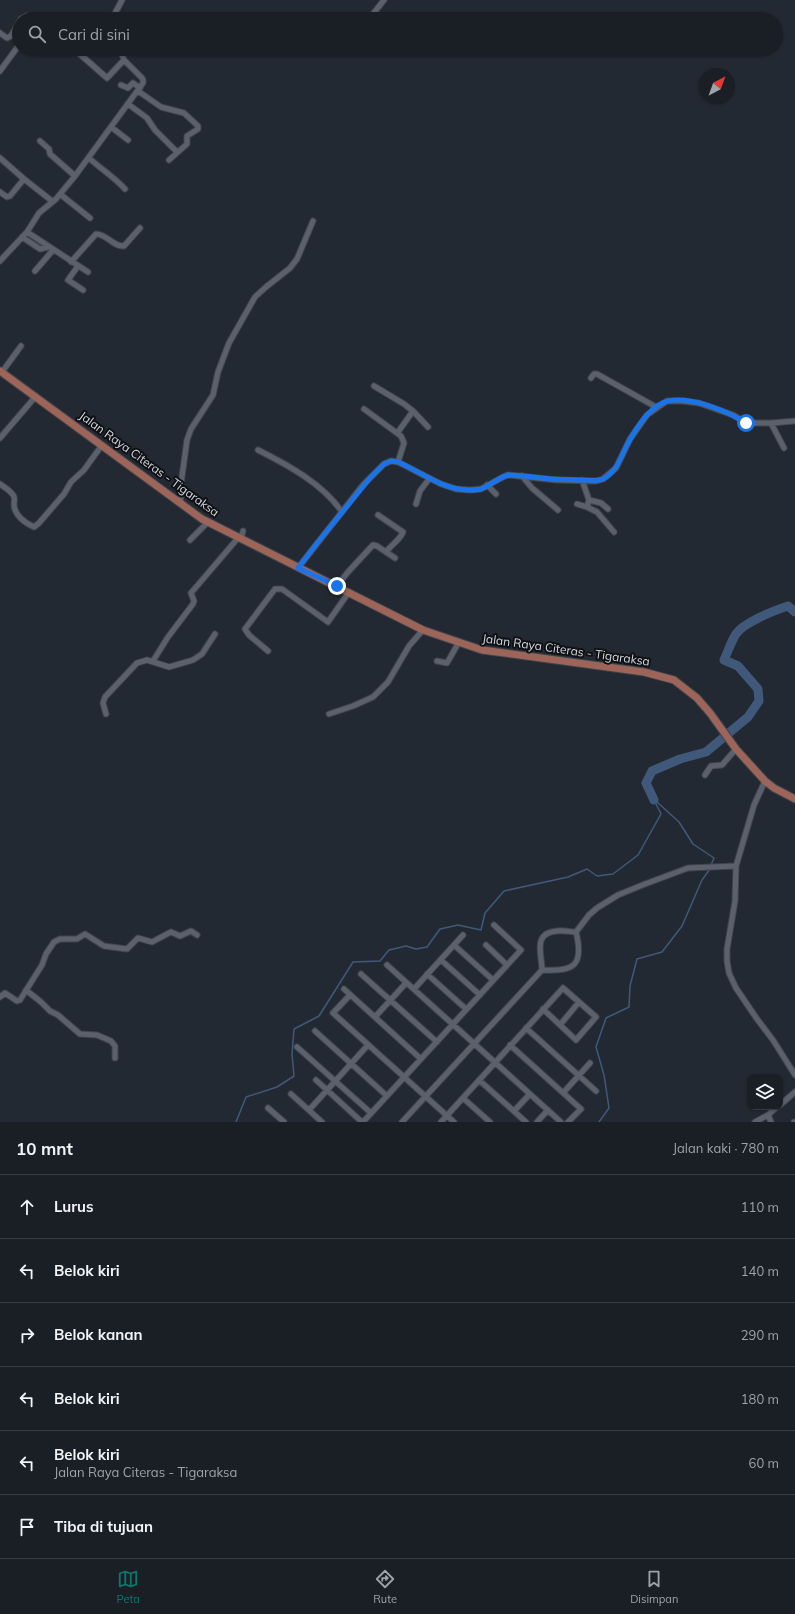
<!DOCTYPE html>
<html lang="id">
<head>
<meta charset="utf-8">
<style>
	body { margin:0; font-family:Mulish,sans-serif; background:#272c32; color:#f1f3f6 }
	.controls { position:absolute; right:12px; bottom:12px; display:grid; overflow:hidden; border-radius:8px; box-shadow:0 1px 3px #0004 }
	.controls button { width:36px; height:36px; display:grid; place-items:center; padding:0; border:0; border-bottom:1px solid #383d43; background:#1a1f26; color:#f1f3f6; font:20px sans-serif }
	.compass { position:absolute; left:699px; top:68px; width:36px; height:36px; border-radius:50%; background:#1a1f26; box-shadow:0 1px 3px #0004; rotate:41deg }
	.stop { position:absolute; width:12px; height:12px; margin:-9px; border:3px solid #1a73e8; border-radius:50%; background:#fff }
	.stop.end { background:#1a73e8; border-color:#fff; box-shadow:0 1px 4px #0008 }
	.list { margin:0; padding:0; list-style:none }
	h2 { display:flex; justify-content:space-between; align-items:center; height:52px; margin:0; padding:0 16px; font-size:17px }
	h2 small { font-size:13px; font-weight:400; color:#9fa2a7 }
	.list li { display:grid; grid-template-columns:26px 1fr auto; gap:12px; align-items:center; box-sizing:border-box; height:64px; padding:0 16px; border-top:1px solid #383d43 }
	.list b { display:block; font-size:15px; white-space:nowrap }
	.list p { margin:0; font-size:13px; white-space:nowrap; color:#9fa2a7 }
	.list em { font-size:13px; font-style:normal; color:#9fa2a7 }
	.icon { flex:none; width:22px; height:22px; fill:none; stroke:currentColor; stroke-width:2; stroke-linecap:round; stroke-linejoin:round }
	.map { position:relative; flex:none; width:795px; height:1122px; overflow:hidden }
	.search { position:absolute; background:#1a1f26; box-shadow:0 1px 3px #0004; left:12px; right:12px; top:12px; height:44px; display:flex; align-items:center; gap:10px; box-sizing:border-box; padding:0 14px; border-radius:22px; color:#9fa2a7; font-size:15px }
	.sheet { height:436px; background:#1a1f26 }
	nav { display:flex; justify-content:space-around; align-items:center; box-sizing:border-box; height:56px; border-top:1px solid #383d43; background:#1a1f26; font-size:11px; color:#9fa2a7 }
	nav a { display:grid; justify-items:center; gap:2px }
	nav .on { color:#0f766e }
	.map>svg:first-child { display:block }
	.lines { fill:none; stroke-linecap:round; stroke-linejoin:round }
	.stream { stroke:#40597a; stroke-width:1.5 }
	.river { stroke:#40597a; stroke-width:9 }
	.minor-casing { stroke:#40454c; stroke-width:7 }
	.major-casing { stroke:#40454c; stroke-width:9 }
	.minor { stroke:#5b616c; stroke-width:5 }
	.major { stroke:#9d6559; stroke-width:7 }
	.route { stroke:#1a73e8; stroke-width:5 }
	.labels { text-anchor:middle; stroke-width:4; stroke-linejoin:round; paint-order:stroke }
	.street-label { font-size:12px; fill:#d5d9df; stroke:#0f1115 }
</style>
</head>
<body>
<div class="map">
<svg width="795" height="1122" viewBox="0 0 795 1122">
	<rect width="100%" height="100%" fill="#232932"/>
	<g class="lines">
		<path class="stream" d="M656,801L679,822L693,844L714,858L711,865
			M236,1122L246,1097L277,1087L294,1076L292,1054L294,1029L319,1016L353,962L380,961L389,950L406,946L416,949L427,947L440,929L458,925L481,930L485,913L504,891L568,877L587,869L597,876L613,874L638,855L661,814L654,800
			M599,1122L609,1108L604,1075L596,1047L606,1018L629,1007L630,986L637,959L662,952L682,926L702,880L710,869"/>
		<path class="river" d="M654,800L646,783L652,771L680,759L706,752L748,717L759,701L758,689L738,666L724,660C728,651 731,642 736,634C743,623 775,610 788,606L795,612"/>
		<defs>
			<path id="minor" d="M21,19L27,16L32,19
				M112,19L122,0
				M369,19L384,0
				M0,33L7,38L11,36L19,22
				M74,49L107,78L124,60
				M0,71L19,45
				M121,85L128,88L133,83L140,88
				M138,91L161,107L184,113L198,126V129L187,136V144L169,160
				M128,104L147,118L155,130L177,152
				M111,127L128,140
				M40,141L49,149L50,154L75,176
				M0,158L24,179L10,196L7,197L0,192
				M89,158C101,169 114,177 125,189
				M24,179L52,201
				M60,194L90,218
				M27,232L88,272
				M22,237L40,249L48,247
				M0,261L27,232L39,213L56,199L75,176L143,83V80L142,78L124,60L120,49
				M71,262L96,234C107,234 113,247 124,246L140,228
				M78,266L68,280L83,290
				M35,271L53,250
				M2,372L21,346
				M591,378L594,374H597L656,407
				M374,386L404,404L413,411L398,432
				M364,409L401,436L404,443L398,462
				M413,411L428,427
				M771,423L784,448
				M0,438L36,396
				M258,450C288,465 323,484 342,512
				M522,476L532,488L558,510
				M582,480L589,500L601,503L608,509
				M0,484C4,487 13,492 14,497C15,499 14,502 14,504C14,515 25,523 34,527L39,523L64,494L71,482L84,470L102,445
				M487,485L496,494
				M589,500L587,507L597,512L614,532
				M181,504L180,491L187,440L191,429L213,395L218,372L229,343L255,297L266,287L290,268L297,259L313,221
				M416,504L420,491L429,479
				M577,504L587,507
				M378,515L403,532C400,540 391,545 386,552
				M241,539L243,531
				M190,540L208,522
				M298,568L363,485L384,464L391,461L398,462L441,484L456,489L470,490L481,489L503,477L508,475L557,480L596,481L603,479L616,468L630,439L647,415L667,401H682L699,403L733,415L746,423H771L795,421
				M337,586L348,572L373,545L377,546L395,558
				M268,651L249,635L245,629L275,589H282L328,622L349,592
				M153,661L168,637L193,604L194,601L191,593L238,538
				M437,661L447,663L459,642
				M106,714L103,703L105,697L137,663L147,660L169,667L193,660L202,654L215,634
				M329,714L353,706L373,697L388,682L409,646L423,630
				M705,775L711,766L722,765L736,749
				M765,781L754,805L736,866L735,901L727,949V961L729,973L736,988L757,1019L773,1040L795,1075
				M454,945L493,980
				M486,945L507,965
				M441,960L480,995
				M387,965L561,1122
				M542,970C575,972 584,965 576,932
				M361,974L437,1042
				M427,974L466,1009
				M344,989L421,1059
				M414,989L463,935
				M26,990L41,1002L50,1011L58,1015L80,1034L97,1035L111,1041L115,1046V1058
				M350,995L333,1013L454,1122
				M0,997L5,993L17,1001L20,1000L42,965L46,954L54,942L60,939H77L85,934L104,946L127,949L138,938L152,942L171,932L180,936L191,931L197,935
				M375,1017L406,983
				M560,1025L579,1002
				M526,1028L596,1091
				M315,1031L387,1096
				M510,1045L581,1109L568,1122
				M297,1047L371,1113
				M316,1080L362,1122
				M479,1080L526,1122
				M563,1093L590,1063
				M291,1094L322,1122
				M463,1098L490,1122
				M780,1105L795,1092
				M268,1108L284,1122
				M309,1110L368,1045
				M514,1111L530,1094
				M768,1115L771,1122
				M363,1122L521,950L494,925
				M402,1122L542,970C542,954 532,933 557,931C564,930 570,932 576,932L589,915L597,908L618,895L645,884L688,868L736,866
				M441,1122L563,988L596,1017L576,1040L543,1009
				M537,1122L548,1110
				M755,1122L768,1115L777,1107
				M794,1122H795"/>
			<path id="major" d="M0,371L202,519L423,630L482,650L644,672L674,680L697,698L710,713L736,749L765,781L774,788L795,799"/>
		</defs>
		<use href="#minor" class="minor-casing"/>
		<use href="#major" class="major-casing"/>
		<use href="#minor" class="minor"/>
		<use href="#major" class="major"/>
	</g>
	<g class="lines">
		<path class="route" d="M337,586L298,568L318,542L370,478L384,464L391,461L398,462C421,472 440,488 466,490C471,490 476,491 481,489C491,485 498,478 508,475C520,475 531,477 542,478C555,480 568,479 582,480C588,480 596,482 603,479C616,473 621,457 627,445C635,430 650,405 668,401C691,396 727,411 746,423"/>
	</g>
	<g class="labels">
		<g class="street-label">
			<text transform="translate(149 464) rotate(36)" y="4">Jalan Raya Citeras - Tigaraksa</text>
			<text transform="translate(566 650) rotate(8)" y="4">Jalan Raya Citeras - Tigaraksa</text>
		</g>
	</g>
</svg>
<div class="controls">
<button><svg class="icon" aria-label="layers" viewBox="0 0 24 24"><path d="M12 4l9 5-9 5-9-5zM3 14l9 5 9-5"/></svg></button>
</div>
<svg class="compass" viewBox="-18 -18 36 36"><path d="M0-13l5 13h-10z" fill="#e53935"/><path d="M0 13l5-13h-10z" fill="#9fa2a7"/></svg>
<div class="stop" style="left:746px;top:423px"></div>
<div class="stop end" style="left:337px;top:586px"></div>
<div class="search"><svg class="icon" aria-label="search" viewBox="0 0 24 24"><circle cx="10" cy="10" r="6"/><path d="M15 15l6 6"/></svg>Cari di sini</div>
</div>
<section class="sheet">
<h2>10 mnt<small>Jalan kaki · 780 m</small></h2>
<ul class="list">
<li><svg class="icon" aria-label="ahead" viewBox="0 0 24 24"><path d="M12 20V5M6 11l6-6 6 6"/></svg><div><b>Lurus</b></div><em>110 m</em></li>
<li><svg class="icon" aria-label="left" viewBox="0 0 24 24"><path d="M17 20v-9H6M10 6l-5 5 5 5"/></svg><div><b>Belok kiri</b></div><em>140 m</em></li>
<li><svg class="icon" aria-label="right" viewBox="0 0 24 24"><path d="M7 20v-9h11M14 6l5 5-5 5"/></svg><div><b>Belok kanan</b></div><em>290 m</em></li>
<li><svg class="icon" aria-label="left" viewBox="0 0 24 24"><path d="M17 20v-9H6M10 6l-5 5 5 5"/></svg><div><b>Belok kiri</b></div><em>180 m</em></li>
<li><svg class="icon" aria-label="left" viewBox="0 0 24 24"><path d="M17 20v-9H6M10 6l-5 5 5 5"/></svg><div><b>Belok kiri</b><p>Jalan Raya Citeras - Tigaraksa</p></div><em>60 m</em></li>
<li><svg class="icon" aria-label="arrive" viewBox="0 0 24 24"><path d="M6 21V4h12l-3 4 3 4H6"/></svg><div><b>Tiba di tujuan</b></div></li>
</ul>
</section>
<nav>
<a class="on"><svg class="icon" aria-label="map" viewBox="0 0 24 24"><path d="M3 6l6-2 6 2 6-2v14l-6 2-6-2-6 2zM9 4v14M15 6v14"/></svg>Peta</a>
<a><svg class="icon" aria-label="directions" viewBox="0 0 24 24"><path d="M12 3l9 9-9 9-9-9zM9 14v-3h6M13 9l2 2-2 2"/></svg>Rute</a>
<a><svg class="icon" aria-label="saved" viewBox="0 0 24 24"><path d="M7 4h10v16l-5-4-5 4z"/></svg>Disimpan</a>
</nav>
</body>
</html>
